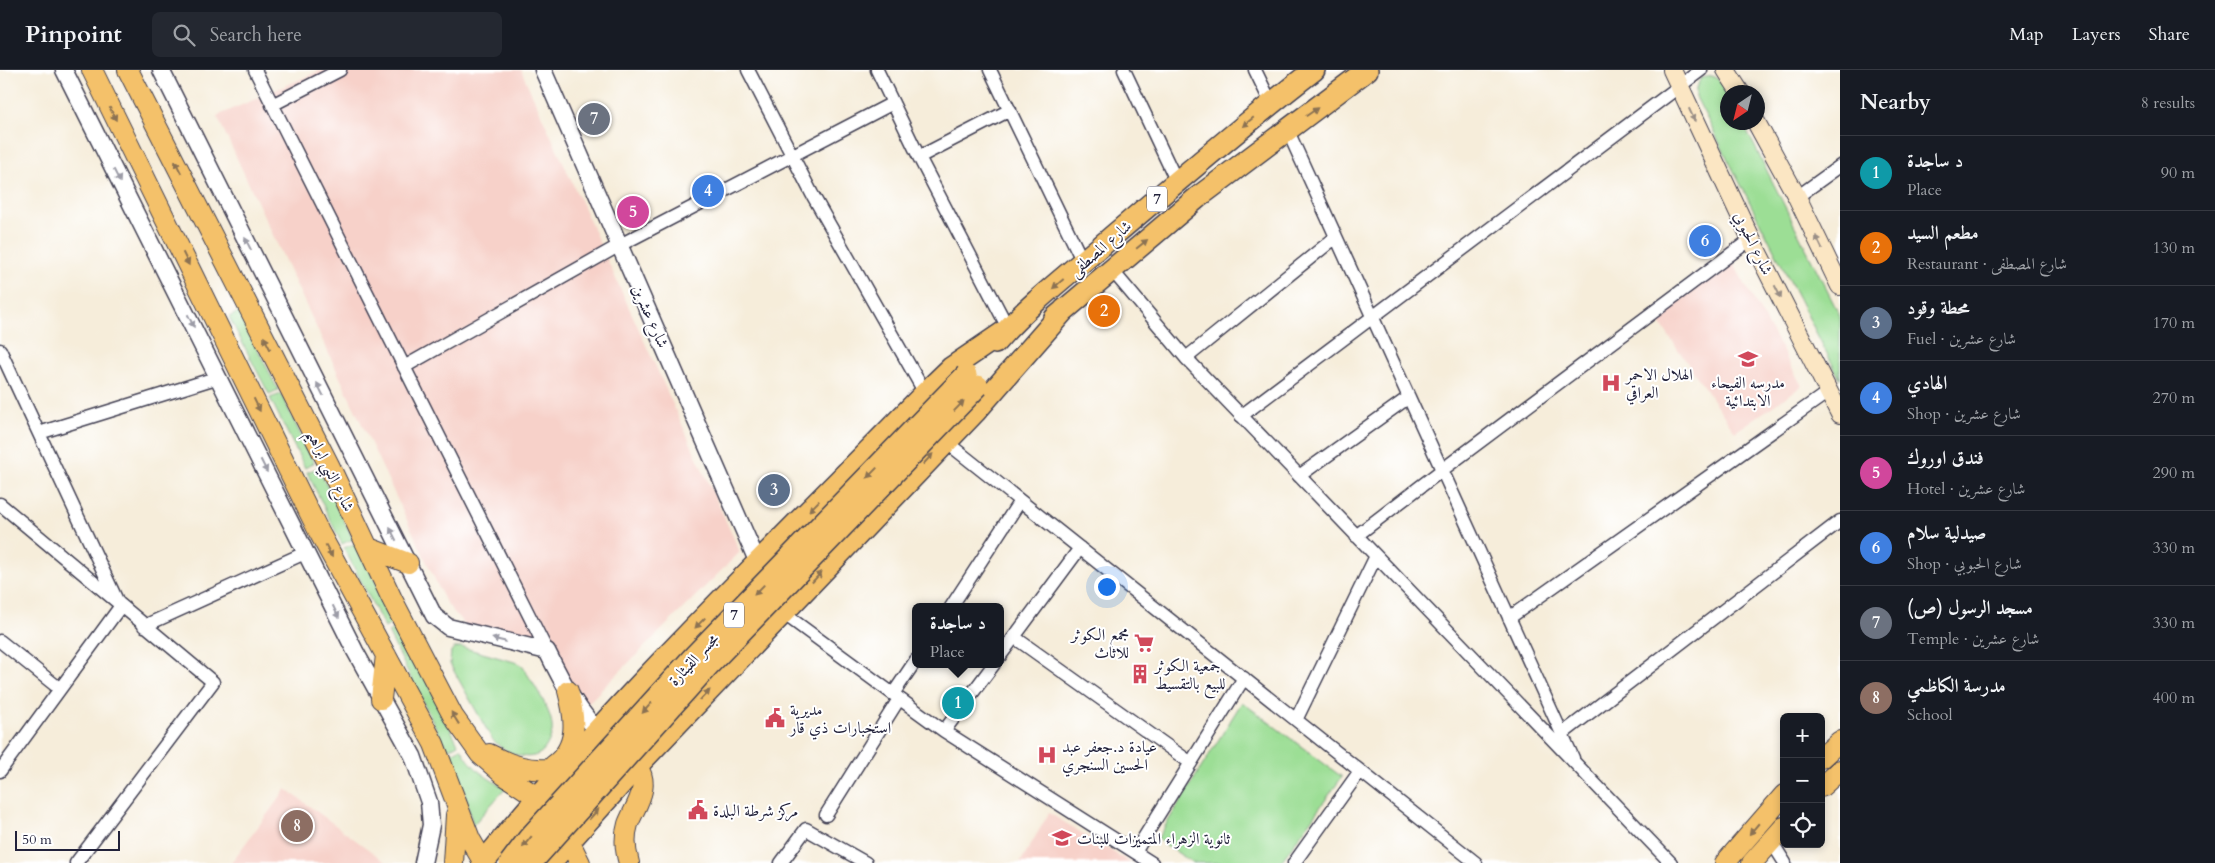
<!DOCTYPE html>
<html lang="en">
<head>
<meta charset="utf-8">
<style>
	body { margin:0; font-family:Cardo,Amiri,serif; background:#242831; color:#f1f3f6 }
	.controls { position:absolute; right:15px; bottom:15px; display:grid; overflow:hidden; border-radius:8px; box-shadow:0 2px 8px #0003 }
	.controls button { width:45px; height:45px; display:grid; place-items:center; padding:0; border:0; border-bottom:1px solid #363941; background:#171b24; color:#f1f3f6; font:25px sans-serif }
	.compass { position:absolute; left:1720px; top:15px; width:45px; height:45px; border-radius:50%; background:#171b24; box-shadow:0 2px 8px #0003; rotate:215deg }
	.scale { position:absolute; left:15px; bottom:12px; width:105px; box-sizing:border-box; padding-left:5px; border:2px solid #22223b; border-top:0; font-size:14px; line-height:18px; white-space:nowrap; color:#22223b; -webkit-text-stroke:4px #fff; paint-order:stroke }
	.you { position:absolute; left:1106px; top:516px; width:18px; height:18px; margin:-12px; border:4px solid #fff; border-radius:50%; background:#1a73e8; box-shadow:0 0 0 8px #1a73e833 }
	.badge { display:grid; place-items:center; width:32px; height:32px; border-radius:50%; background:#d1495b; color:#fff; font-size:16px; font-weight:700 }
	.pin { position:absolute; translate:-50% -50%; border:2px solid #fff; box-shadow:0 1px 5px #0006 }
	.popup { position:absolute; left:912px; top:533px; width:92px; height:65px; box-sizing:border-box; display:grid; place-content:center; border-radius:8px; background:#171b24; filter:drop-shadow(0 1px 4px #0005); font-size:16px; white-space:nowrap; color:#9ea1a6 }
	.popup b { font-size:19px; color:#f1f3f6 }
	.popup::after { content:''; position:absolute; left:50%; top:100%; margin-left:-10px; border:10px solid transparent; border-top-color:#171b24 }
	.list { margin:0; padding:0; list-style:none }
	h2 { display:flex; justify-content:space-between; align-items:center; height:65px; margin:0; padding:0 20px; font-size:21px }
	h2 small { font-size:16px; font-weight:400; color:#9ea1a6 }
	.list li { display:grid; grid-template-columns:32px 1fr auto; gap:15px; align-items:center; box-sizing:border-box; height:75px; padding:0 20px; border-top:1px solid #363941 }
	.list b { display:block; font-size:19px; white-space:nowrap }
	.list p { margin:0; font-size:16px; white-space:nowrap; color:#9ea1a6 }
	.list em { font-size:16px; font-style:normal; color:#9ea1a6 }
	.icon { flex:none; width:28px; height:28px; fill:none; stroke:currentColor; stroke-width:2; stroke-linecap:round; stroke-linejoin:round }
	.map { position:relative; flex:none; width:1840px; height:793px; overflow:hidden }
	header { display:flex; align-items:center; gap:30px; box-sizing:border-box; height:70px; padding:0 25px; background:#171b24; border-bottom:1px solid #363941 }
	header strong { font-size:24px }
	nav { display:flex; gap:28px; margin-inline-start:auto; font-size:18px }
	.search { width:350px; height:45px; background:#242831; display:flex; align-items:center; gap:12px; box-sizing:border-box; padding:0 18px; border-radius:8px; color:#9ea1a6; font-size:19px }
	main { display:flex }
	aside { flex:1; background:#171b24 }
	.map>svg:first-child { display:block }
	.built { fill:#f7d1c9 }
	.green { fill:#9cde95; stroke:#5f8068 }
	.lines { fill:none; stroke-linecap:round; stroke-linejoin:round }
	.minor-casing { stroke:#424053; stroke-width:15 }
	.tertiary-casing { stroke:#424053; stroke-width:19 }
	.secondary-casing { stroke:#424053; stroke-width:20 }
	.primary-casing { stroke:#424053; stroke-width:22 }
	.trunk-casing { stroke:#424053; stroke-width:24 }
	.minor { stroke:#fff; stroke-width:12 }
	.tertiary { stroke:#fff; stroke-width:16 }
	.secondary { stroke:#fbe6c3; stroke-width:18 }
	.primary { stroke:#f4c16a; stroke-width:20 }
	.trunk { stroke:#f4c16a; stroke-width:21 }
	.trunk-bridge-casing { stroke:#424053; stroke-width:24; stroke-linecap:butt }
	.trunk-bridge { stroke:#f4c16a; stroke-width:21 }
	.oneway { fill:#8b7252 }
	.oneway2 { fill:#998e86 }
	.oneway3 { fill:#9c9ca7 }
	.labels { text-anchor:middle; stroke-width:4; stroke-linejoin:round; paint-order:stroke }
	.shield { fill:#fff; stroke:#646476; stroke-width:1 }
	.shield-label { font-size:15px; font-weight:bold; fill:#22223b }
	.street-label { font-size:16px; fill:#22223b; stroke:#fff }
	.poi-label { font-size:16px; fill:#22223b; stroke:#fff; text-anchor:start }
</style>
</head>
<body>
<header>
<strong>Pinpoint</strong>
<div class="search"><svg class="icon" aria-label="search" viewBox="0 0 24 24"><circle cx="10" cy="10" r="6"/><path d="M15 15l6 6"/></svg>Search here</div>
<nav><a>Map</a><a>Layers</a><a>Share</a></nav>
</header>
<main>
<div class="map">
<svg width="1840" height="793" viewBox="0 0 1840 793">
	<rect width="100%" height="100%" fill="#fff"/>
	<filter id="ink" filterUnits="userSpaceOnUse"><feTurbulence type="fractalNoise" baseFrequency=".02" numOctaves="2"/><feDisplacementMap in="SourceGraphic" scale="10" xChannelSelector="R" yChannelSelector="G"/><feConvolveMatrix kernelMatrix="1 2 1 2 8 2 1 2 1" color-interpolation-filters="sRGB"/></filter>
	<filter id="wash" filterUnits="userSpaceOnUse"><feTurbulence type="fractalNoise" baseFrequency=".0096" numOctaves="4" result="noise"/><feDisplacementMap in="SourceGraphic" scale="20" xChannelSelector="R" yChannelSelector="G"/><feGaussianBlur stdDeviation="1.12" result="paint"/><feColorMatrix in="noise" values="0 0 0 0 0 0 0 0 0 0 0 0 0 0 0 0 0 1.4 0 .05"/><feComposite in="paint" operator="in"/></filter>
	<g filter="url(#wash)">
		<rect width="100%" height="100%" fill="#f6edda"/>
		<path class="built" d="M321,0H521L740,482L585,636L546,574L465,555L446,533L217,46Z
			M1731,189L1802,316L1735,362L1653,243Z
			M286,719L387,793H231Z
			M1049,743L1131,793H1020Z"/>
		<path class="green" d="M1712,6C1732,15 1728,33 1728,52L1743,53L1840,246V309L1696,27V18L1701,8Z
			M239,242L278,320L269,324L229,247Z
			M281,324L314,393L305,398L270,328Z
			M318,398L353,469L342,474L307,402Z
			M356,473L396,551L385,558L344,478Z
			M400,556L458,674L447,680L388,562Z
			M461,577L518,593L523,597C532,612 551,639 552,656C553,663 550,669 547,675C536,697 505,684 492,669L450,594L451,581L454,578Z
			M1242,632L1342,707L1280,793H1193L1157,769Z
			M461,678C471,698 487,709 506,718L473,755L463,718L450,684Z"/>
	</g>
	<g filter="url(#ink)">
		<g class="lines">
			<defs>
				<path id="minor" d="M255,0L547,581
					M748,0L812,124L925,323
					M877,0L919,87L1008,258
					M990,0L1083,192
					M1124,0L1177,112
					M1255,0L1271,33
					M272,35L340,0
					M1287,59L1573,688
					M919,87L1010,40
					M1797,127L1840,96
					M1111,199L1186,288L1671,793
					M0,280L120,537L0,701
					M1186,288L1336,167
					M404,297L620,175L893,33
					M1241,346L1701,0
					M39,363L219,307
					M945,371L1476,793
					M1299,406L1409,327
					M0,434L213,612L76,793
					M1356,466L1442,400L1751,169
					M951,537L1020,431
					M783,543L893,624
					M1509,548L1828,322
					M144,556L307,482
					M1014,567L1191,693
					M0,571L60,619
					M1000,586L1080,478
					M916,590L893,624L944,661L1152,793
					M1296,650L1376,486
					M944,661L994,594
					M1562,664L1840,451
					M826,745L899,629
					M1771,771L1785,793
					M1135,782L1244,608
					M781,793L806,759L866,793
					M1294,793L1360,701"/>
				<path id="tertiary" d="M64,0L355,581L413,686L429,732L431,755L423,793
					M161,0L434,546L448,557L547,581C562,612 579,644 605,668
					M543,0L758,493"/>
				<path id="secondary" d="M1672,0L1751,169L1840,344
					M1726,0L1740,22
					M1756,52L1797,127L1840,216"/>
				<path id="primary" d="M92,0L319,462L434,674L470,769L484,793
					M128,0L329,395L392,529L453,646L480,684L504,705L537,727L549,738L569,771L580,793
					M369,478L408,493
					M381,629L386,585
					M489,684C515,698 545,707 572,691
					M1821,688L1840,671
					M553,696C580,677 575,647 568,621
					M1821,717L1840,700
					M453,793L456,745
					M629,793C625,780 624,767 628,754C636,734 651,717 637,696
					M1725,793L1784,725
					M1752,793L1784,757"/>
				<path id="trunk" d="M1055,248L1197,128L1367,0
					M995,273C1028,234 1075,199 1114,165C1180,109 1245,53 1314,0
					M483,793C618,626 775,477 925,323L951,298L1004,262
					M550,793L637,696L975,342L1065,239"/>
			</defs>
			<use href="#minor" class="minor-casing"/>
			<use href="#tertiary" class="tertiary-casing"/>
			<use href="#secondary" class="secondary-casing"/>
			<use href="#primary" class="primary-casing"/>
			<use href="#trunk" class="trunk-casing"/>
			<use href="#minor" class="minor"/>
			<use href="#tertiary" class="tertiary"/>
			<use href="#secondary" class="secondary"/>
			<use href="#primary" class="primary"/>
			<use href="#trunk" class="trunk"/>
			<defs>
				<path id="trunk-bridge" d="M510,793L529,768L695,585L966,305
					M531,793L707,597L978,316"/>
			</defs>
			<use href="#trunk-bridge" class="trunk-bridge-casing"/>
			<use href="#trunk-bridge" class="trunk-bridge"/>
		</g>
		<defs><path id="oneway-solid" d="M-6-.8H1V-3.2L6.5 0L1 3.2V.8H-6Z" transform="scale(1.25)"/></defs>
		<g class="oneway">
			<use href="#oneway-solid" transform="translate(1312 42) rotate(-35)"/>
			<use href="#oneway-solid" transform="translate(113 44) rotate(63)"/>
			<use href="#oneway-solid" transform="translate(1248 52) rotate(140)"/>
			<use href="#oneway-solid" transform="translate(178 97) rotate(-117)"/>
			<use href="#oneway-solid" transform="translate(1142 174) rotate(-39)"/>
			<use href="#oneway-solid" transform="translate(186 189) rotate(64)"/>
			<use href="#oneway-solid" transform="translate(1058 214) rotate(139)"/>
			<use href="#oneway-solid" transform="translate(267 273) rotate(-117)"/>
			<use href="#oneway-solid" transform="translate(257 335) rotate(64)"/>
			<use href="#oneway-solid" transform="translate(959 336) rotate(-46)"/>
			<use href="#oneway-solid" transform="translate(928 389) rotate(-47)"/>
			<use href="#oneway-solid" transform="translate(872 403) rotate(134)"/>
			<use href="#oneway-solid" transform="translate(814 436) rotate(134)"/>
			<use href="#oneway-solid" transform="translate(329 481) rotate(62)"/>
			<use href="#oneway-solid" transform="translate(817 507) rotate(-47)"/>
			<use href="#oneway-solid" transform="translate(759 520) rotate(134)"/>
			<use href="#oneway-solid" transform="translate(700 553) rotate(134)"/>
			<use href="#oneway-solid" transform="translate(705 625) rotate(-46)"/>
			<use href="#oneway-solid" transform="translate(647 638) rotate(132)"/>
			<use href="#oneway-solid" transform="translate(455 648) rotate(-122)"/>
			<use href="#oneway-solid" transform="translate(594 744) rotate(-48)"/>
			<use href="#oneway-solid" transform="translate(1754 759) rotate(130)"/>
			<use href="#oneway-solid" transform="translate(527 772) rotate(129)"/>
		</g>
		<g class="oneway2">
			<use href="#oneway-solid" transform="translate(1692 45) rotate(65)"/>
			<use href="#oneway-solid" transform="translate(1819 172) rotate(-116)"/>
			<use href="#oneway-solid" transform="translate(1778 222) rotate(63)"/>
		</g>
		<g class="oneway3">
			<use href="#oneway-solid" transform="translate(117 106) rotate(63)"/>
			<use href="#oneway-solid" transform="translate(248 174) rotate(-117)"/>
			<use href="#oneway-solid" transform="translate(191 251) rotate(63)"/>
			<use href="#oneway-solid" transform="translate(320 319) rotate(-117)"/>
			<use href="#oneway-solid" transform="translate(264 396) rotate(63)"/>
			<use href="#oneway-solid" transform="translate(393 464) rotate(-117)"/>
			<use href="#oneway-solid" transform="translate(336 542) rotate(64)"/>
			<use href="#oneway-solid" transform="translate(499 570) rotate(-166)"/>
		</g>
	</g>
	<defs>
		<symbol id="school-bare" viewBox="-9 -9 18 18"><path d="M0-5L7-2L0 1L-7-2ZM-4 1L0 2.5L4 1V4Q0 6-4 4Z" fill="#d1495b" stroke="#fff" stroke-width="2.5" paint-order="stroke"/></symbol>
		<symbol id="hospital-bare" viewBox="-9 -9 18 18"><path d="M-5-5h3v3.5h4V-5h3V5h-3V1.5h-4V5h-3Z" fill="#d1495b" stroke="#fff" stroke-width="2.5" paint-order="stroke"/></symbol>
		<symbol id="supermarket-bare" viewBox="-9 -9 18 18"><path d="M-6-5.5h2.5l.6 2H6L4.5 2H-2.5L-4.4-4H-6ZM-1.5 3.2a1.3 1.3 0 1 0 .1 0ZM3 3.2a1.3 1.3 0 1 0 .1 0Z" fill="#d1495b" stroke="#fff" stroke-width="2.5" paint-order="stroke"/></symbol>
		<symbol id="building-bare" viewBox="-9 -9 18 18"><path d="M-4-6H4V6H1V3H-1V6H-4ZM-2.5-4.3h1.7v1.8h-1.7ZM.8-4.3h1.7v1.8H.8ZM-2.5-1h1.7V.8h-1.7ZM.8-1h1.7V.8H.8Z" fill="#d1495b" stroke="#fff" stroke-width="2.5" paint-order="stroke"/></symbol>
		<symbol id="civic-bare" viewBox="-9 -9 18 18"><path d="M-.6-6.5H3V-4.5H.6V-3L4-1V1h2V6H-6V1h2V-1L-.6-3ZM-1.2 2.5V6h2.4V2.5Z" fill="#d1495b" stroke="#fff" stroke-width="2.5" paint-order="stroke"/></symbol>
	</defs>
	<g fill-rule="evenodd">
		<use href="#school-bare" x="1734" y="275" width="28" height="28"/>
		<use href="#hospital-bare" x="1597" y="299" width="28" height="28"/>
		<use href="#supermarket-bare" x="1130" y="559" width="28" height="28"/>
		<use href="#building-bare" x="1126" y="590" width="28" height="28"/>
		<use href="#civic-bare" x="761" y="634" width="28" height="28"/>
		<use href="#hospital-bare" x="1033" y="671" width="28" height="28"/>
		<use href="#civic-bare" x="684" y="726" width="28" height="28"/>
		<use href="#school-bare" x="1048" y="754" width="28" height="28"/>
	</g>
	<g class="labels">
		<g class="shield">
			<rect x="1147" y="116.5" width="20" height="25" rx="4"/>
			<rect x="724" y="532.5" width="20" height="25" rx="4"/>
		</g>
		<g class="shield-label">
			<text x="1157" y="134">7</text>
			<text x="734" y="550">7</text>
		</g>
		<g class="street-label">
			<text transform="translate(1754 173) rotate(64)" y="6">شارع الحبوبي</text>
			<text transform="translate(1100 178) rotate(-41)" y="6">شارع المصطفى</text>
			<text transform="translate(651 246) rotate(66)" y="6">شارع عشرين</text>
			<text transform="translate(331 400) rotate(64)" y="6">شارع النبي ابراهيم</text>
			<text transform="translate(693 589) rotate(-47)" y="6">مجسر القيثارة</text>
		</g>
		<g class="poi-label">
			<text x="1626" y="310">الهلال الاحمر<tspan x="1626" dy="18">العراقي</tspan></text>
			<text x="1748" y="318" text-anchor="middle">مدرسه الفيحاء<tspan x="1748" dy="18">الابتدائية</tspan></text>
			<text x="1129" y="570" text-anchor="end">مجمع الكوثر<tspan x="1129" dy="18">للاثاث</tspan></text>
			<text x="1155" y="601">جمعية الكوثر<tspan x="1155" dy="18">للبيع بالتقسيط</tspan></text>
			<text x="790" y="645">مديرية<tspan x="790" dy="18">استخبارات ذي قار</tspan></text>
			<text x="1062" y="682">عيادة د.جعفر عبد<tspan x="1062" dy="18">الحسين السنجري</tspan></text>
			<text x="713" y="746">مركز شرطة البلدة</text>
			<text x="1077" y="774">ثانوية الزهراء المتميزات للبنات</text>
		</g>
	</g>
</svg>
<div class="controls">
<button>+</button>
<button>−</button>
<button><svg class="icon" aria-label="locate" viewBox="0 0 24 24"><circle cx="12" cy="12" r="6"/><path d="M12 2v4M12 18v4M2 12h4M18 12h4"/></svg></button>
</div>
<svg class="compass" viewBox="-18 -18 36 36"><path d="M0-13l5 13h-10z" fill="#e53935"/><path d="M0 13l5-13h-10z" fill="#9ea1a6"/></svg>
<div class="scale">50 m</div>
<div class="you"></div>
<div class="pin badge" style="left:958px;top:633px;background:#0f9aa8">1</div>
<div class="popup"><b>د ساجدة</b>Place</div>
<div class="pin badge" style="left:1104px;top:241px;background:#e8710a">2</div>
<div class="pin badge" style="left:774px;top:420px;background:#5c6f8a">3</div>
<div class="pin badge" style="left:708px;top:121px;background:#3f7fe0">4</div>
<div class="pin badge" style="left:633px;top:142px;background:#d1479c">5</div>
<div class="pin badge" style="left:1705px;top:171px;background:#3f7fe0">6</div>
<div class="pin badge" style="left:594px;top:49px;background:#6b7280">7</div>
<div class="pin badge" style="left:297px;top:756px;background:#8d6e63">8</div>
</div>
<aside>
<h2>Nearby<small>8 results</small></h2>
<ul class="list">
<li><span class="badge" style="background:#0f9aa8">1</span><div><b>د ساجدة</b><p>Place</p></div><em>90 m</em></li>
<li><span class="badge" style="background:#e8710a">2</span><div><b>مطعم السيد</b><p>Restaurant · شارع المصطفى</p></div><em>130 m</em></li>
<li><span class="badge" style="background:#5c6f8a">3</span><div><b>محطة وقود</b><p>Fuel · شارع عشرين</p></div><em>170 m</em></li>
<li><span class="badge" style="background:#3f7fe0">4</span><div><b>الهادي</b><p>Shop · شارع عشرين</p></div><em>270 m</em></li>
<li><span class="badge" style="background:#d1479c">5</span><div><b>فندق اوروك</b><p>Hotel · شارع عشرين</p></div><em>290 m</em></li>
<li><span class="badge" style="background:#3f7fe0">6</span><div><b>صيدلية سلام</b><p>Shop · شارع الحبوبي</p></div><em>330 m</em></li>
<li><span class="badge" style="background:#6b7280">7</span><div><b>مسجد الرسول (ص)</b><p>Temple · شارع عشرين</p></div><em>330 m</em></li>
<li><span class="badge" style="background:#8d6e63">8</span><div><b>مدرسة الكاظمي</b><p>School</p></div><em>400 m</em></li>
</ul>
</aside>
</main>
</body>
</html>
